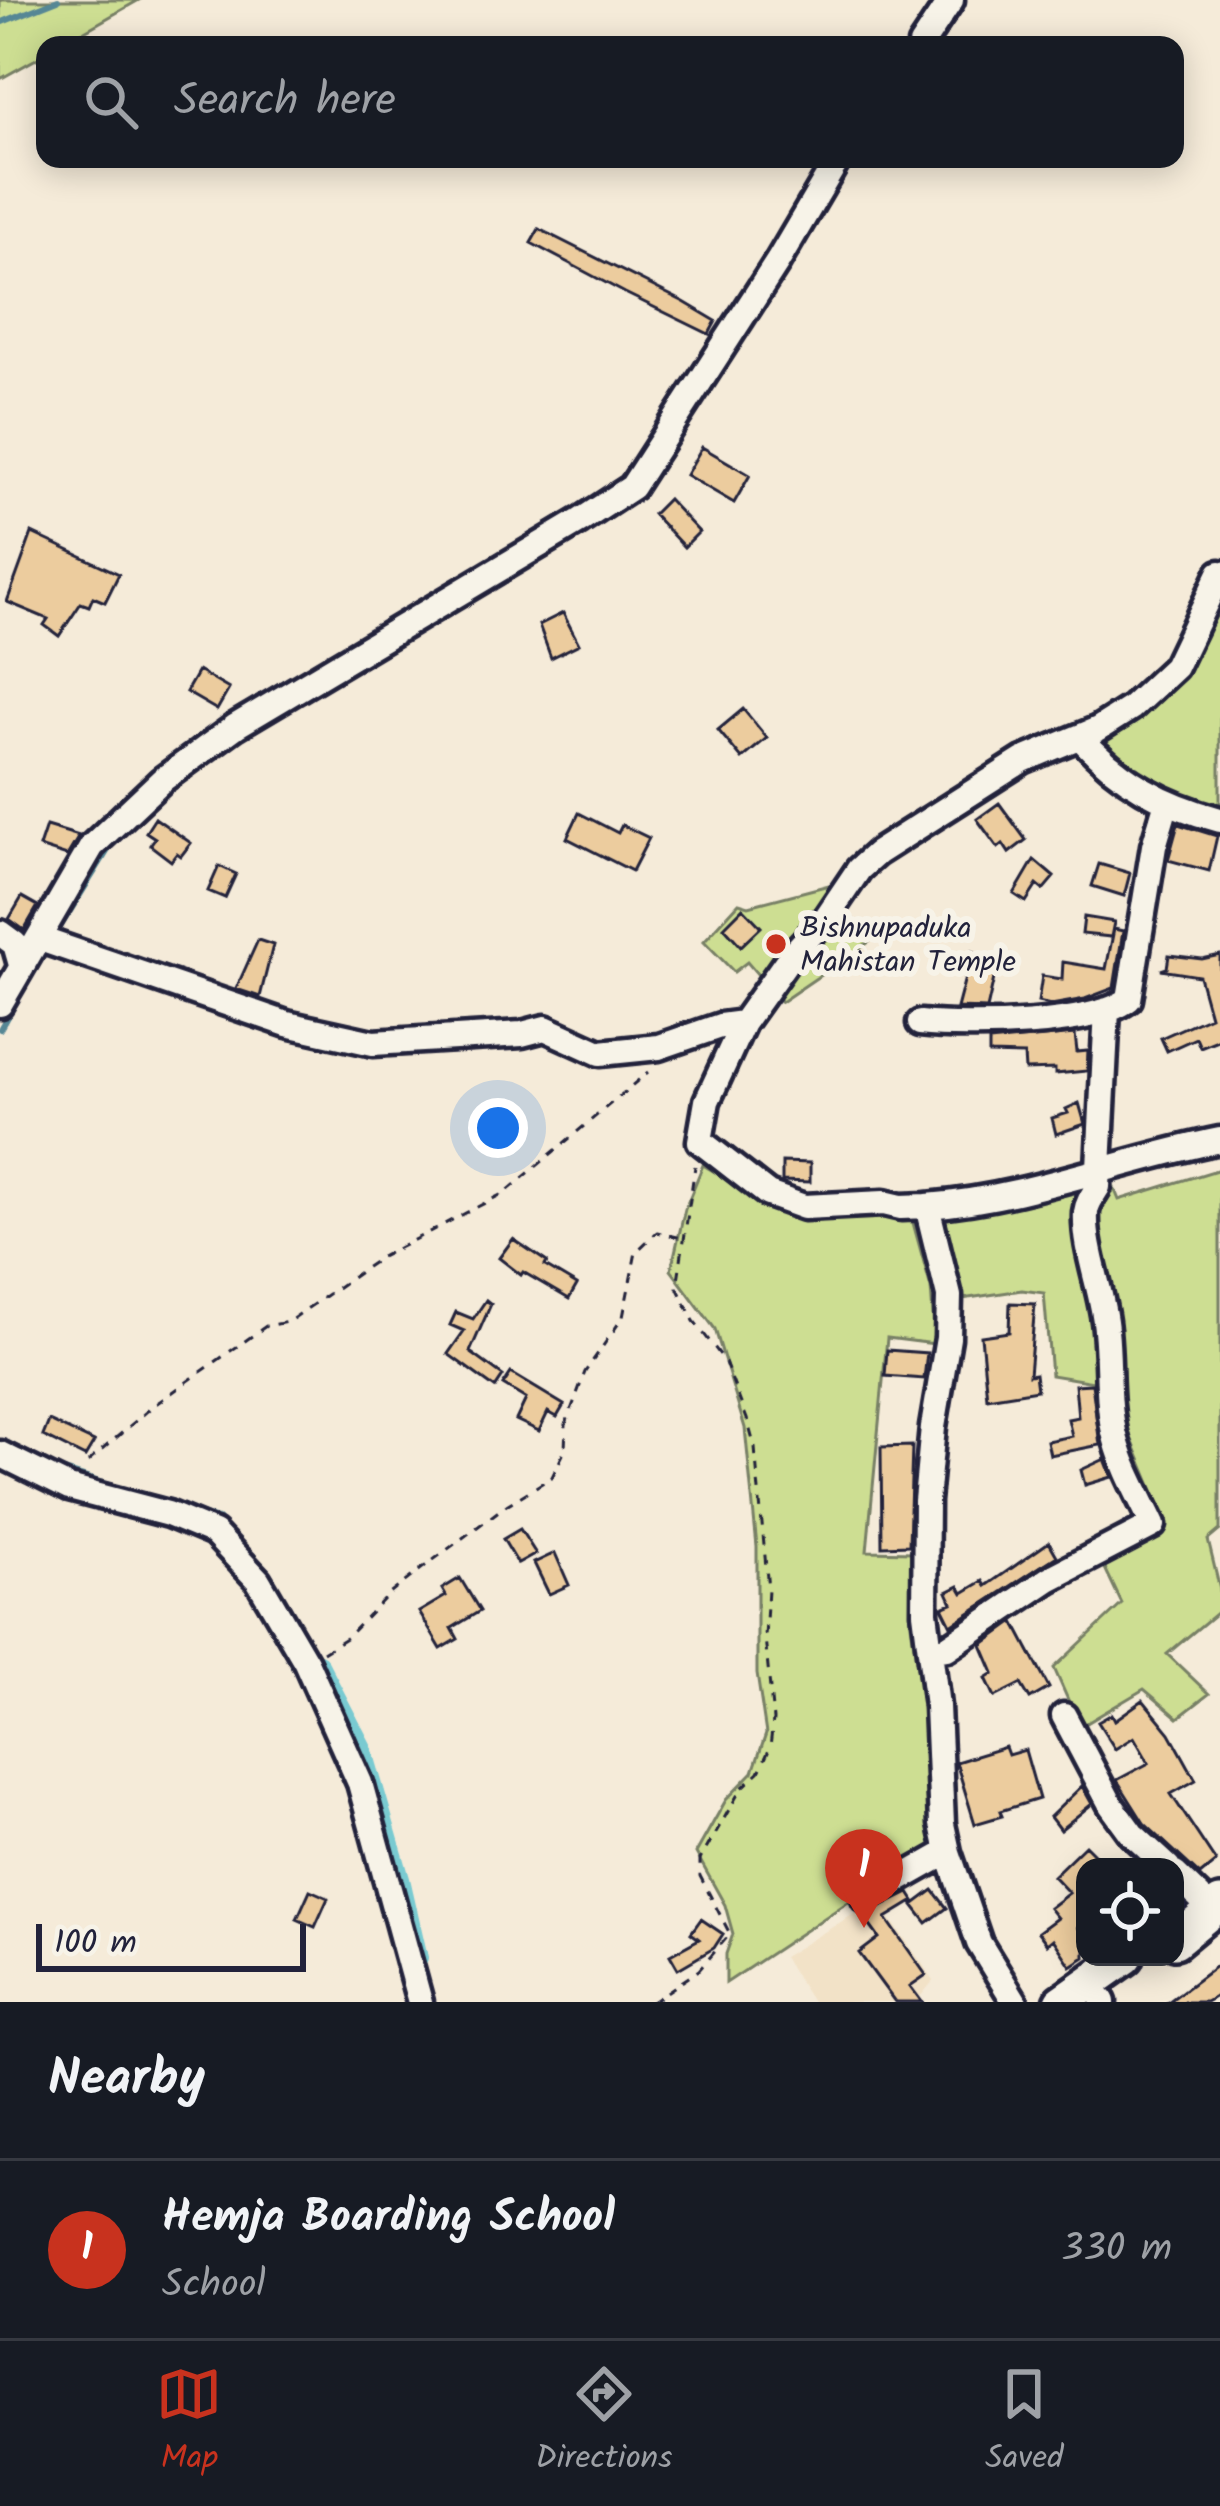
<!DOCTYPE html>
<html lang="en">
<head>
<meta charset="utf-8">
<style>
	body { margin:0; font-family:Kalam,sans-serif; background:#242831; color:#f1f3f6 }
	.controls { position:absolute; right:36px; bottom:36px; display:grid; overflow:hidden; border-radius:24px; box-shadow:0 6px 30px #0003 }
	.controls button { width:108px; height:108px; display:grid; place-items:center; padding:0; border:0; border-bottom:3px solid #363941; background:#171b24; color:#f1f3f6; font:60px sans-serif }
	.scale { position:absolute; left:36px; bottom:30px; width:270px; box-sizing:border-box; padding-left:12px; border:6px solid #22223b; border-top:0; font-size:33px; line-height:42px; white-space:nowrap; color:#22223b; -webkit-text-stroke:9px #f7f3e8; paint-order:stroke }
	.you { position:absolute; left:498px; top:1128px; width:42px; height:42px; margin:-30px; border:9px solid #fff; border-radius:50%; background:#1a73e8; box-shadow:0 0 0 18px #1a73e833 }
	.badge { display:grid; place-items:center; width:78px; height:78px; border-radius:50%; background:#c8321e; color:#fff; font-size:39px; font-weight:700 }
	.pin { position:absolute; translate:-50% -99px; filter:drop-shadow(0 3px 6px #0008) }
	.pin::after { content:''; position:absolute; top:63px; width:42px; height:36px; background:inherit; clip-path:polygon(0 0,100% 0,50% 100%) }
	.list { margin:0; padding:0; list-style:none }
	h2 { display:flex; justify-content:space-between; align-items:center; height:156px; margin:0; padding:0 48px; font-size:51px }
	h2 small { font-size:39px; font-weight:400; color:#9ea1a6 }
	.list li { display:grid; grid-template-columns:78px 1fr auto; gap:36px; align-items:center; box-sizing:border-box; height:180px; padding:0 48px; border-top:3px solid #363941 }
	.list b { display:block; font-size:45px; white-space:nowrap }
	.list p { margin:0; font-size:39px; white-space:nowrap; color:#9ea1a6 }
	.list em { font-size:39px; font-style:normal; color:#9ea1a6 }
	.icon { flex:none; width:66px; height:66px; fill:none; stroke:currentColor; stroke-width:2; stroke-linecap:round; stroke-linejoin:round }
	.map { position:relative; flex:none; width:1220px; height:2002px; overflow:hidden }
	.search { position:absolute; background:#171b24; box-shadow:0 6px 30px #0003; left:36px; right:36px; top:36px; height:132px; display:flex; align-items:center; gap:30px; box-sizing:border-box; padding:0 42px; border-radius:24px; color:#9ea1a6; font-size:45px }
	.sheet { height:336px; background:#171b24 }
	nav { display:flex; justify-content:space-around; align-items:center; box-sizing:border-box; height:168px; border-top:3px solid #363941; background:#171b24; font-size:33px; color:#9ea1a6 }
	nav a { display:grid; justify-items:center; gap:6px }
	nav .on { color:#c8321e }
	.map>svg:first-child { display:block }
	.built { fill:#f2e2c7 }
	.green { fill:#cdde92; stroke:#788066; stroke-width:3 }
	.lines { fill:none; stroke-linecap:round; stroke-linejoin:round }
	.stream { stroke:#568795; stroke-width:6 }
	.canal { stroke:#79cad1; stroke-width:18 }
	.building { fill:#eccc9e; stroke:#22223b; stroke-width:3 }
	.minor-casing { stroke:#22223b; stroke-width:33 }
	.highway-casing { stroke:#22223b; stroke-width:42 }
	.path { stroke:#22223b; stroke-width:3; stroke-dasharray:9 9; stroke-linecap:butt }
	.minor { stroke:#f7f3e8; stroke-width:24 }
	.highway { stroke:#f7f3e8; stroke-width:33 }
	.poi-dot { fill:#c8321e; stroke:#f7f3e8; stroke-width:4.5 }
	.labels { text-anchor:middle; stroke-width:12; stroke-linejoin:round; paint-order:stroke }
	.poi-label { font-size:30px; fill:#22223b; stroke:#f7f3e8; text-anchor:start }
</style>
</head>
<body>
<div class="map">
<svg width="1220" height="2002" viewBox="0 0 1220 2002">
	<rect width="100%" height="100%" fill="#f5ebd9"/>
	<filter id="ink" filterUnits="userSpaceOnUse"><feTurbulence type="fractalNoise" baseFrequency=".00833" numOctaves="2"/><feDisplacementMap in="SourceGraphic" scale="24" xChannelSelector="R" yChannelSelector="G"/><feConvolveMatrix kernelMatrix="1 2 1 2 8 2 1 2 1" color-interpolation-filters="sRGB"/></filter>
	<g filter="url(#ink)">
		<path class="built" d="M877,1900L934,1980L916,2002H812L783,1957Z"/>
		<path class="green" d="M0,0H139L60,45H45V54L0,79Z
			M1220,584V811C1179,797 1123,778 1100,739L1156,699Z
			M829,885L869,942L781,1002L747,962L734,972L704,941L739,903L749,906Z
			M703,1165L771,1205L912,1219L931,1288L935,1344L887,1338L867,1551L913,1552L911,1624L933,1788L936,1844L726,1983V1954L733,1934L725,1905L696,1853L726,1800L753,1772L766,1734L757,1674V1547L745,1428L715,1329L671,1270L685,1209Z
			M1105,1166L1119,1200L1220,1169V1530L1208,1540L1220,1590V1610L1167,1654L1209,1694L1178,1718L1144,1689L1080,1727L1054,1668L1122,1604L1103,1564L1167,1524L1125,1423L1118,1386L1051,1375L1044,1293L1022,1290L962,1299L943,1219L995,1197Z"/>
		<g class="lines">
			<path class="stream" d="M0,23L58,0
				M59,929L115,839
				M0,1029L43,954
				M52,1467L218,1519L269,1576"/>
			<path class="canal" d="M319,1663L363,1748L401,1879L419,1958"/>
		</g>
		<path class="building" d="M539,229L684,302L716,321L709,334L625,293L531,243Z
			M702,447L750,475L734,503L686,475Z
			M668,499L699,532L684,547L653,514Z
			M32,533L119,574L105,602L93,597L89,606L81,603L59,636L44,625L48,619L7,602Z
			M563,613L579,644L551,658L539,625Z
			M198,671L229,689L217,710L186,692Z
			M743,709L767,738L742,759L718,730Z
			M999,803L1026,840L1009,853L1003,844L998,848L977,819Z
			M579,813L618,833L622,825L649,838L632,871L567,838Z
			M155,818L191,843L181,856L177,853L171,861L150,845L155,838L146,832Z
			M1178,824L1217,836L1209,871L1168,860Z
			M46,826L79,836L67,856L39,847Z
			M1034,860L1054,877L1043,890L1037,885L1026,902L1014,894Z
			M1099,864L1130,873L1124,896L1092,886Z
			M219,866L236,874L225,898L208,891Z
			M22,897L38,906L24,930L9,919Z
			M743,908L761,927L741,946L724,927Z
			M1084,917L1114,922L1111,937L1082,934Z
			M1114,929L1123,931L1114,988L1085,999L1051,1005L1038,1002L1042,976L1062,979L1063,962L1106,969Z
			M258,940L273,945L260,997L236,989Z
			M972,951L998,961L987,1009L957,1008Z
			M1169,955L1202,959L1220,955V1039L1200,1047L1196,1038L1167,1051L1161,1038L1210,1016L1199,976L1161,970L1167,968Z
			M1075,1034L1077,1052L1088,1051L1087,1071L1055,1074V1069L1025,1070L1024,1055L989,1054V1042Z
			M1079,1103L1085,1124L1056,1134L1052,1118L1068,1113L1066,1109Z
			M782,1162L810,1163V1182L782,1181Z
			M513,1239L547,1262L545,1266L577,1285L569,1299L523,1272L521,1275L499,1258Z
			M486,1300L491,1304L470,1352L503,1376L495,1388L448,1354L464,1331L450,1325L456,1312L473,1319Z
			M1010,1303L1035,1304L1029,1375L1035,1374L1037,1390L987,1398L981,1336L1009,1332Z
			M887,1350L927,1353L924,1379L885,1376Z
			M511,1373L564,1405L557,1417L548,1412L539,1431L516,1420L526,1399L503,1385Z
			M1092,1384L1100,1445L1050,1455L1047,1441L1072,1436L1068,1419L1078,1417L1075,1385Z
			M49,1421L94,1442L85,1457L43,1436Z
			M912,1446L909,1545L882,1546L881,1447Z
			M1105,1459L1112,1477L1085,1485L1081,1470Z
			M520,1529L536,1554L518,1564L503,1539Z
			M1049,1542L1057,1556L951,1625L942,1607L952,1603L947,1592L959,1586L963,1593L983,1581L986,1586Z
			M555,1553L569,1585L549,1594L534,1563Z
			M460,1578L480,1611L452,1628L458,1639L441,1649L419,1612L446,1596L442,1589Z
			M1014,1622L1049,1688L1030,1699L1021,1684L995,1697L986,1678L994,1673L982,1645Z
			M1143,1700L1170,1733L1196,1780L1171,1794L1216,1862L1200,1875L1144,1823L1117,1780L1149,1763L1134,1737L1115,1749L1098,1722L1112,1714L1115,1720Z
			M1005,1747L1008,1755L1025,1750L1039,1799L1000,1811L1002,1816L975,1824L956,1762Z
			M1082,1786L1092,1804L1060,1830L1050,1817Z
			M1085,1845L1107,1867H1085V1922L1078,1927L1085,1939V1957L1071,1966L1053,1939L1047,1944L1038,1932L1057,1918L1049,1908L1069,1893L1053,1876Z
			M310,1890L328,1898L315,1927L297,1919Z
			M933,1890L947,1908L927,1923L913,1905Z
			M909,1893L914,1901L886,1918L926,1975L910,1986L922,2002H895L859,1953L879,1938L863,1916Z
			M701,1919L723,1934L714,1948L678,1969L670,1955L699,1939L691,1933Z
			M1220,1963V1994L1206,2002H1168Z"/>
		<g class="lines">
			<defs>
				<path id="minor" d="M921,45L951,0
					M1080,737C1119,781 1164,805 1220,820
					M0,933L15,944L21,965
					M40,939L287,1024L373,1043L522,1034L545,1028L600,1053L659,1047L720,1026L743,1023L789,958L826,918L859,869L877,853L1023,760L1098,729L1131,708L1175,667L1220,573
					M0,1004L92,846L162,780L236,726L580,521L632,487L778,261L838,159
					M743,1023L707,1101L700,1141L768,1194L804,1207L884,1203L901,1207L927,1206L949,1296L948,1338L933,1427L926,1501L925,1612L937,1706L942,1824L948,1852L865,1899
					M920,1023C966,1028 1095,1027 1129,999L1154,846L1167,802
					M927,1206C1029,1198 1120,1160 1220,1140
					M0,1454L69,1488L168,1514L214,1533L258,1580L306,1662L360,1783L420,2002
					M930,1651L947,1648L1049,1579L1153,1525C1140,1497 1124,1470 1116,1440C1106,1403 1110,1368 1106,1330C1103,1291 1084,1251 1086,1212C1087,1203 1093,1195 1098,1187L1107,1010
					M1064,1716L1111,1805L1132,1834L1168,1867
					M948,1852L979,1943L1015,2002
					M1175,1874L1200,1898
					M1102,2000L1103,2002"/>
				<path id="highway" d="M1175,1941L1220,1904
					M1062,2002L1126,1957"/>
			</defs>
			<use href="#minor" class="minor-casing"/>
			<use href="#highway" class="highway-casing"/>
			<path class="path" d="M88,1462L153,1406L266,1326L288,1322L381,1257L506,1192L648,1072
				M323,1652L347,1637L387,1596L420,1570L508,1504L552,1477L565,1450L566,1424L585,1372L623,1317L636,1252L657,1232L682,1238
				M652,2002L699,1970L730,1934L700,1876V1860L741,1789L759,1772L770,1748L773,1720L765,1637L768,1589L755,1448L747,1419L724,1360L694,1321L677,1287L695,1166"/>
			<use href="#minor" class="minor"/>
			<use href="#highway" class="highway"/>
		</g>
	</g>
	<circle class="poi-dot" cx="776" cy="944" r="12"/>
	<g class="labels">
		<g class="poi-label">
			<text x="800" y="937">Bishnupaduka<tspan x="800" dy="34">Mahistan Temple</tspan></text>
		</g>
	</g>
</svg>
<div class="controls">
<button><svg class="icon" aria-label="locate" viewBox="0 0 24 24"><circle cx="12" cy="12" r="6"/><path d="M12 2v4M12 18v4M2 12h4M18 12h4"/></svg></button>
</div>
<div class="scale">100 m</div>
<div class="you"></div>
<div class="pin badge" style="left:864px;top:1928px">1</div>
<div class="search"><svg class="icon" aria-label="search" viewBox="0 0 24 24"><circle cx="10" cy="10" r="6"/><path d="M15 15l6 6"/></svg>Search here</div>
</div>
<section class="sheet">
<h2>Nearby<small></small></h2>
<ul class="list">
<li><span class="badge">1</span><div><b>Hemja Boarding School</b><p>School</p></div><em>330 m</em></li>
</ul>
</section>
<nav>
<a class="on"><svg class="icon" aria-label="map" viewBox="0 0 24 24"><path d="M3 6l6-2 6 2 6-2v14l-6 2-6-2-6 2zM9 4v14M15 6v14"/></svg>Map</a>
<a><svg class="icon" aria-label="directions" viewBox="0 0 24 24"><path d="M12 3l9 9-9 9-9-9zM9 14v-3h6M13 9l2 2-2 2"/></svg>Directions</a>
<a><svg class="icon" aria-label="saved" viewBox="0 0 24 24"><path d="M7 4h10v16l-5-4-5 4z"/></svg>Saved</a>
</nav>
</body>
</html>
